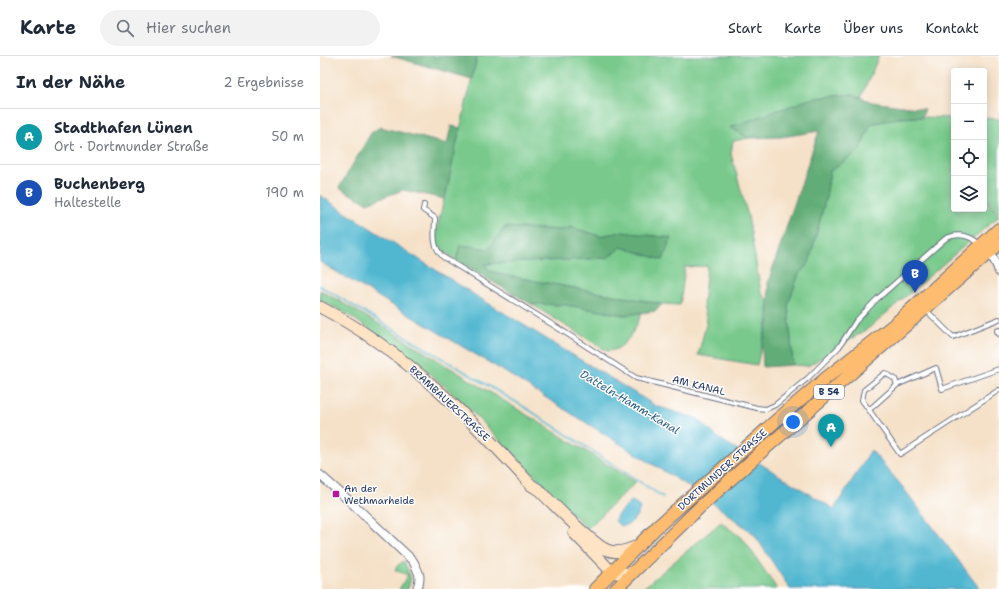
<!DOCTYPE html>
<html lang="de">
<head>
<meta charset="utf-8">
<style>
	body { margin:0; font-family:"Shantell Sans",sans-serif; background:#f2f2f3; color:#1f2937 }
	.controls { position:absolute; right:12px; top:12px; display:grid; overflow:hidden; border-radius:4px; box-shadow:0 2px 10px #0003 }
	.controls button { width:36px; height:36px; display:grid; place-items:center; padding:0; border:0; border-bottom:1px solid #e0e1e3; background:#fff; color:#1f2937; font:20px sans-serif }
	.you { position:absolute; left:473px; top:366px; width:14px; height:14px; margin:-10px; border:3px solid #fff; border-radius:50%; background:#1a73e8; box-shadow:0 0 0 6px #1a73e833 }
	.badge { display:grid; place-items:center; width:26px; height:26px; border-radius:50%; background:#0f766e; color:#fff; font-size:13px; font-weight:700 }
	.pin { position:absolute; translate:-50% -33px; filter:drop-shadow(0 1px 2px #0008) }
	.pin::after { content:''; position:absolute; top:21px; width:14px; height:12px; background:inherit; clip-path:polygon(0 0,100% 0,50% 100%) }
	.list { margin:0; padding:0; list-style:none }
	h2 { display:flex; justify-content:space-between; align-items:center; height:52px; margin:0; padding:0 16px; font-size:17px }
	h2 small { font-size:13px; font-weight:400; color:#747a83 }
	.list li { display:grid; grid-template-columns:26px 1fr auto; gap:12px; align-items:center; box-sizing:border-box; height:56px; padding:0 16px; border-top:1px solid #e0e1e3 }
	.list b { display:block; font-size:15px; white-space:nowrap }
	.list p { margin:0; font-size:13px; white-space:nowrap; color:#747a83 }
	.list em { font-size:13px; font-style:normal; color:#747a83 }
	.icon { flex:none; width:22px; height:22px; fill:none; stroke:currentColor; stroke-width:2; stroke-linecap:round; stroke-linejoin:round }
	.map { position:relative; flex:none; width:679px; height:533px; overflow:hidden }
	header { display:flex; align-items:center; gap:24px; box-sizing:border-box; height:56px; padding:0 20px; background:#fff; border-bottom:1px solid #e0e1e3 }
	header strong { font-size:19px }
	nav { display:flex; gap:22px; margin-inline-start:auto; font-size:14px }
	.search { width:280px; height:36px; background:#f2f2f3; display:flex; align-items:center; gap:10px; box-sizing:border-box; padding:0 14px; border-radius:22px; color:#747a83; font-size:15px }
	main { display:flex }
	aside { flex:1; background:#fff }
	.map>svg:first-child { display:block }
	.green { fill:#78c98b; stroke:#4a7c74 }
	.forest { fill:#62ad77; stroke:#3e6e6a }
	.water { fill:#51b7d0; stroke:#367397 }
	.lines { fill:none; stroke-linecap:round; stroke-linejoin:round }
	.stream { stroke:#51b7d0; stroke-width:2 }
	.service-casing { stroke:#676d83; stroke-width:6 }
	.minor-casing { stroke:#676d83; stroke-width:10 }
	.secondary-casing { stroke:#676d83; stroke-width:13 }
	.primary-casing { stroke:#676d83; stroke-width:14 }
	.service { stroke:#fff; stroke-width:4 }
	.minor { stroke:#fff; stroke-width:8 }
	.secondary { stroke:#fee4c5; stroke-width:11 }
	.primary { stroke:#fdbc6f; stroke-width:12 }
	.poi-dot { fill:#b5179e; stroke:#fff; stroke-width:1.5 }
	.labels { text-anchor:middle; stroke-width:3; stroke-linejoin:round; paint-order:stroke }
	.shield { fill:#fff; stroke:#5f6d8e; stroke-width:1 }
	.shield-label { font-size:9px; font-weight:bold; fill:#1b2f5e }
	.street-label { font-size:10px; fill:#1b2f5e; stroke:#fff }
	.poi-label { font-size:10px; fill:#1b2f5e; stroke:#fff; text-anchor:start }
	.water-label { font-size:11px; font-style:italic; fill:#2e5f86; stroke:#fff }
</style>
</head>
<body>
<header>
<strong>Karte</strong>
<div class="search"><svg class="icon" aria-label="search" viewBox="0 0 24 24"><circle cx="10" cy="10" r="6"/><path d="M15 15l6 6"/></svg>Hier suchen</div>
<nav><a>Start</a><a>Karte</a><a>Über uns</a><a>Kontakt</a></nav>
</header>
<main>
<aside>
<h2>In der Nähe<small>2 Ergebnisse</small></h2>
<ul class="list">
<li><span class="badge" style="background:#0f9aa8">A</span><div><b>Stadthafen Lünen</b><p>Ort · Dortmunder Straße</p></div><em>50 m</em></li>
<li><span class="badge" style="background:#1a4fb4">B</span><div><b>Buchenberg</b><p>Haltestelle</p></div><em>190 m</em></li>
</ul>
</aside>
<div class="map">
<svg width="679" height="533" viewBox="0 0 679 533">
	<rect width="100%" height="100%" fill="#fff"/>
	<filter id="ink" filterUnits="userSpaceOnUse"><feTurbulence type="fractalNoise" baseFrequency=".025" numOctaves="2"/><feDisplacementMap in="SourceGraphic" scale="8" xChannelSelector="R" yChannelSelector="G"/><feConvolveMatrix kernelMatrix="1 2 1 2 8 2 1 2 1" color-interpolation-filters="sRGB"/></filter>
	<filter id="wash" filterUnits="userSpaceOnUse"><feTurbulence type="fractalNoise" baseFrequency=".012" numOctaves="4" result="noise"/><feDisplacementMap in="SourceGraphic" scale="16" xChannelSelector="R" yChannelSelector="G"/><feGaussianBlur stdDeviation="0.9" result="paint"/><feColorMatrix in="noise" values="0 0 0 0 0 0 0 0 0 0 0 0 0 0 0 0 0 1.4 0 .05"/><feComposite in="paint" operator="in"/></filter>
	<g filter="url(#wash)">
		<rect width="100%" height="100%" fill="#f5e1c8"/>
		<path class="green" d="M157,0H559L541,41L533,38L411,72L429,82L413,85L411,98L428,160L441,236L448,246V263L437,309L378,299L387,265L383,249L387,210L365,211L360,249L342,248L183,219L168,214L165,208L287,202L301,191L343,204L351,182L302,176L280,180L251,171L241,174L185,171L169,193L140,189L136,205L114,186Z
			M602,61L634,62V153H664V140L679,160L549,272L488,310L473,309L468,248L479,218L489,206L506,141L510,115L539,95L551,68L578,62Z
			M664,62L679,63V157L664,138Z
			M0,234L59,268L316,426L267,473L141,345L96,305L27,258L0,244Z
			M211,248L246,249L304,259L322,257C315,272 306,295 287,295Z
			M401,466L424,484L457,533H322Z
			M84,505L91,522L88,533H79L88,519L75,514L78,509Z"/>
		<path class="forest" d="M71,0H157L152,23Z
			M533,38L552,46L605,53L602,61L578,62L551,68L539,95L510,115L506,141L489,207L479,218L468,248L473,309L443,311L442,290L449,263L448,226L499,75L462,81L429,82L410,71L493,42Z
			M131,70L140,72L125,143L83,134L47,147L19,132L51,77L60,71L127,88Z
			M185,171L241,174L251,171L280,180L302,176L351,182L343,204L301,191L287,202L165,208L168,214L183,219L342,248L336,255L304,259L246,249L211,248L136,205L140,189L169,193Z"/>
		<path class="water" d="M0,139L25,156L158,241L336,350L378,363L397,381L514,453L551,394L581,429L660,533H470L434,478L382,439L180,313L0,206Z
			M311,445L316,447L320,452C318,462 302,479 295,464L297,459Z"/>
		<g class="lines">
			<path class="stream" d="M0,230L206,352L343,441"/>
		</g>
	</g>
	<g filter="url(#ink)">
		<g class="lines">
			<defs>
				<path id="service" d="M104,149L103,154L115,162C115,177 111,189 123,201L238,272L316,322L437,352L446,353L455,349L488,322L519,291L536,265L556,244L625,183C638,176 649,179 660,188
					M606,254L633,281L679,263
					M679,274L677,275L679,278
					M577,329L616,312L622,333L679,313
					M549,354L577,329L575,323L565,317L544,334L542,344L580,398L679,334"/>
				<path id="minor" d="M666,193C672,200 677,207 679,216
					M0,419L34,449L93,505C99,517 102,520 97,533"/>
				<path id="secondary" d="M0,251C83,294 149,360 211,429L219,434C236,451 253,468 271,483C276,487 281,492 287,494C297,498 307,495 317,490
					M254,477L292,516L303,518L313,516"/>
				<path id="primary" d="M275,533L337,471L459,362L506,322L576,267L679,173
					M296,533L380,451L439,398L679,188"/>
			</defs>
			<use href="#service" class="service-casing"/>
			<use href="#minor" class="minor-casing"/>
			<use href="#secondary" class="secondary-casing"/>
			<use href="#primary" class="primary-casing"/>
			<use href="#service" class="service"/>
			<use href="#minor" class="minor"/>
			<use href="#secondary" class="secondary"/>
			<use href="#primary" class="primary"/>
		</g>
	</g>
	<rect class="poi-dot" x="12" y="434" width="8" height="8" rx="2"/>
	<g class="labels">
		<rect class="shield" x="494" y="329" width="30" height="14" rx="3"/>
		<g class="shield-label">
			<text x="509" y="339">B 54</text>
		</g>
		<g class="street-label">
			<text transform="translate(379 329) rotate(14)" y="4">AM KANAL</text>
			<text transform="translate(130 347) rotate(43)" y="4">BRAMBAUERSTRASSE</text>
			<text transform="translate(402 413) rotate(-42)" y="4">DORTMUNDER STRASSE</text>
		</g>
		<g class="poi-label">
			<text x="24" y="436">An der<tspan x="24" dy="12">Wethmarheide</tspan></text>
		</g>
		<g class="water-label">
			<text transform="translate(310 346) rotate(31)" y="4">Datteln-Hamm-Kanal</text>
		</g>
	</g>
</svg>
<div class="controls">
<button>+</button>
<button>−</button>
<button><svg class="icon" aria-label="locate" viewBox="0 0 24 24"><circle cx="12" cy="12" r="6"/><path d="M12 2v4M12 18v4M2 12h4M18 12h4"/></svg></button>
<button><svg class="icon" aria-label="layers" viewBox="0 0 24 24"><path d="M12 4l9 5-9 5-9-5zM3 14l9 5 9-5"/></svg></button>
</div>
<div class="you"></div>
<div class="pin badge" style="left:511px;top:391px;background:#0f9aa8">A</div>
<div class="pin badge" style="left:595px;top:237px;background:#1a4fb4">B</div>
</div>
</main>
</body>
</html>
